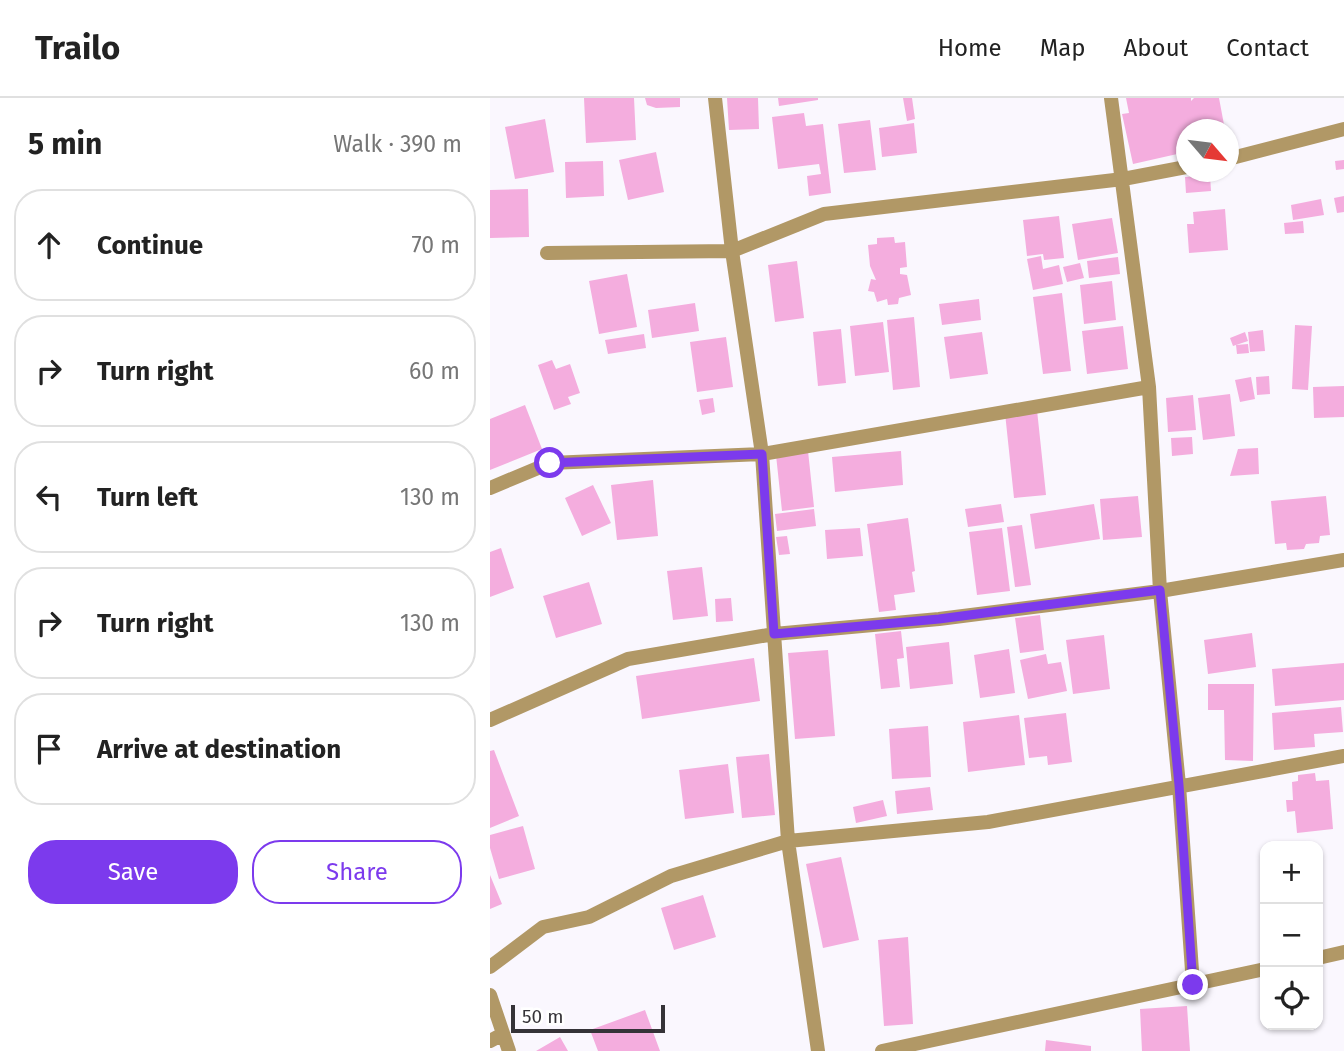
<!DOCTYPE html>
<html lang="en">
<head>
<meta charset="utf-8">
<style>
	body { margin:0; font-family:"Fira Sans",sans-serif; background:#f2f2f2; color:#222 }
	.controls { position:absolute; right:21px; bottom:21px; display:grid; overflow:hidden; border-radius:14px; box-shadow:0 2px 5px #0004 }
	.controls button { width:63px; height:63px; display:grid; place-items:center; padding:0; border:0; border-bottom:2px solid #e0e0e0; background:#fff; color:#222; font:35px sans-serif }
	.compass { position:absolute; left:686px; top:21px; width:63px; height:63px; border-radius:50%; background:#fff; box-shadow:0 2px 5px #0004; rotate:118deg }
	.scale { position:absolute; left:21px; bottom:18px; width:154px; box-sizing:border-box; padding-left:7px; border:4px solid #353338; border-top:0; font-size:19px; line-height:24px; white-space:nowrap; color:#353338; -webkit-text-stroke:5px #fff; paint-order:stroke }
	.stop { position:absolute; width:21px; height:21px; margin:-16px; border:5px solid #7c3aed; border-radius:50%; background:#fff }
	.stop.end { background:#7c3aed; border-color:#fff; box-shadow:0 2px 7px #0008 }
	.list { margin:0; padding:0; list-style:none }
	h2 { display:flex; justify-content:space-between; align-items:center; height:91px; margin:0; padding:0 28px; font-size:30px }
	h2 small { font-size:23px; font-weight:400; color:#767676 }
	.list li { display:grid; grid-template-columns:46px 1fr auto; gap:21px; align-items:center; box-sizing:border-box; height:112px; margin:0 14px 14px; padding:0 14px; border:2px solid #e0e0e0; border-radius:28px }
	.list b { display:block; font-size:26px; white-space:nowrap }
	.list em { font-size:23px; font-style:normal; color:#767676 }
	.actions { display:flex; gap:14px; padding:21px 28px }
	.actions a { flex:1; padding:16px 0; border:2px solid #7c3aed; border-radius:28px; text-align:center; font-size:24px; color:#7c3aed }
	.actions .main { background:#7c3aed; color:#fff }
	.icon { flex:none; width:38px; height:38px; fill:none; stroke:currentColor; stroke-width:2; stroke-linecap:round; stroke-linejoin:round }
	.map { position:relative; flex:none; width:854px; height:953px; overflow:hidden }
	header { display:flex; align-items:center; gap:42px; box-sizing:border-box; height:98px; padding:0 35px; background:#fff; border-bottom:2px solid #e0e0e0 }
	header strong { font-size:33px }
	nav { display:flex; gap:38px; margin-inline-start:auto; font-size:24px }
	main { display:flex }
	aside { flex:1; background:#fff }
	.map>svg:first-child { display:block }
	.building { fill:#f4adde }
	.lines { fill:none; stroke-linecap:round; stroke-linejoin:round }
	.minor { stroke:#b19866; stroke-width:14 }
	.route { stroke:#7c3aed; stroke-width:9 }
</style>
</head>
<body>
<header>
<strong>Trailo</strong>
<nav><a>Home</a><a>Map</a><a>About</a><a>Contact</a></nav>
</header>
<main>
<aside>
<h2>5 min<small>Walk · 390 m</small></h2>
<ul class="list">
<li><svg class="icon" aria-label="ahead" viewBox="0 0 24 24"><path d="M12 20V5M6 11l6-6 6 6"/></svg><div><b>Continue</b></div><em>70 m</em></li>
<li><svg class="icon" aria-label="right" viewBox="0 0 24 24"><path d="M7 20v-9h11M14 6l5 5-5 5"/></svg><div><b>Turn right</b></div><em>60 m</em></li>
<li><svg class="icon" aria-label="left" viewBox="0 0 24 24"><path d="M17 20v-9H6M10 6l-5 5 5 5"/></svg><div><b>Turn left</b></div><em>130 m</em></li>
<li><svg class="icon" aria-label="right" viewBox="0 0 24 24"><path d="M7 20v-9h11M14 6l5 5-5 5"/></svg><div><b>Turn right</b></div><em>130 m</em></li>
<li><svg class="icon" aria-label="arrive" viewBox="0 0 24 24"><path d="M6 21V4h12l-3 4 3 4H6"/></svg><div><b>Arrive at destination</b></div></li>
</ul>
<div class="actions"><a class="main">Save</a><a>Share</a></div>
</aside>
<div class="map">
<svg width="854" height="953" viewBox="0 0 854 953">
	<rect width="100%" height="100%" fill="#faf7fe"/>
	<path class="building" d="M94,0H144L146,42L96,45Z
		M155,0H190V9L166,10L157,7Z
		M237,0H268L269,31L239,32Z
		M288,0H328V2L289,8Z
		M413,0H422L425,21L417,23Z
		M636,0H701V3L704,0H729L735,32H696V54L643,66L632,16L639,15Z
		M314,15L316,28L333,26L341,95L319,98L317,78L331,76L329,66L288,71L282,19Z
		M55,21L64,74L25,81L15,29Z
		M380,22L386,72L354,75L348,26Z
		M424,25L427,55L392,59L389,30Z
		M166,54L174,94L138,102L129,62Z
		M854,62V71L846,72L845,63Z
		M113,63L114,98L76,100L75,64Z
		M720,77L721,93L696,95L695,79Z
		M38,91L39,139L0,140V92Z
		M854,98V114L847,115L844,100Z
		M831,101L834,117L803,122L801,107Z
		M735,111L738,152L699,155L697,126H704L703,114Z
		M569,118L574,160L554,162L553,156L537,158L533,122Z
		M622,120L628,155L588,162L582,126Z
		M813,123L814,135L795,136L794,125Z
		M404,139L405,145L415,144L417,169L410,170V176L417,177L421,197L409,200L408,206L398,207L397,201L387,204L384,194L378,193L381,181L386,182L380,168L378,147L387,146V140Z
		M551,158L553,171L569,167L573,186L543,192L537,161Z
		M628,159L630,176L599,180L597,163Z
		M307,163L314,220L285,224L278,167Z
		M590,165L594,180L577,184L573,169Z
		M137,176L147,229L109,236L99,183Z
		M622,183L626,222L594,226L590,187Z
		M572,195L581,273L553,276L543,199Z
		M489,201L491,222L452,227L449,206Z
		M205,205L209,233L162,240L158,212Z
		M424,219L430,289L403,292L397,222Z
		M393,224L399,274L365,278L360,228Z
		M805,227L822,228L818,292L802,291Z
		M633,228L638,271L597,276L592,233Z
		M351,231L356,285L328,288L323,234Z
		M773,232L775,253L760,254L758,234Z
		M492,234L498,276L460,281L454,239Z
		M755,234L758,243L746,247L758,246L759,255L747,256L746,247L743,248L740,240Z
		M154,236L156,250L118,256L115,242Z
		M236,239L243,289L207,294L200,244Z
		M62,262L66,271L80,266L90,295L78,299L81,306L64,312L48,267Z
		M779,278L780,296L767,297L766,279Z
		M761,279L765,301L750,304L745,282Z
		M854,288V319L824,320L823,289Z
		M740,296L745,338L713,342L708,300Z
		M703,297L706,332L678,334L676,300Z
		M223,300L225,314L212,317L209,302Z
		M35,307L52,351L0,372V321Z
		M547,312L556,397L524,400L515,315Z
		M702,339L703,356L682,358L681,340Z
		M768,350L769,376L740,378L748,351Z
		M318,353L324,409L292,413L286,357Z
		M411,353L413,387L345,394L342,359Z
		M163,382L168,438L127,442L121,387Z
		M103,387L121,425L92,438L75,400Z
		M648,398L652,439L613,442L610,401Z
		M836,398L840,437L830,438L829,445L816,446L814,451L797,452L796,445L785,446L781,403Z
		M511,406L514,424L478,429L475,411Z
		M604,406L610,441L545,451L540,416Z
		M324,411L326,428L287,433L285,416Z
		M418,420L425,473L422,474L425,494L404,497L406,512L389,514L377,426Z
		M532,427L541,487L525,489L517,429Z
		M370,430L373,458L337,461L335,432Z
		M512,430L520,493L487,497L479,434Z
		M297,438L300,456L289,457L286,439Z
		M11,450L24,490L0,499V454Z
		M212,469L218,518L183,522L177,473Z
		M99,484L112,526L66,540L53,498Z
		M241,500L243,523L226,524L225,501Z
		M550,517L554,552L530,555L525,520Z
		M411,533L414,560L407,561L410,589L391,591L385,536Z
		M762,535L766,569L718,576L714,542Z
		M614,537L620,591L583,596L576,542Z
		M459,544L463,586L420,591L416,549Z
		M519,551L525,595L490,600L484,557Z
		M338,552L345,638L305,641L298,555Z
		M556,556L558,566L571,564L577,593L538,601L530,562Z
		M264,560L270,603L152,621L146,578Z
		M854,565V602L785,608L782,571Z
		M718,586H764L763,663L735,662L734,612H718Z
		M851,609L853,634L824,636L825,649L784,652L782,615Z
		M576,615L582,664L558,667L557,658L539,660L534,620Z
		M529,617L535,667L478,674L473,624Z
		M438,628L441,679L402,681L399,631Z
		M4,652L29,718L0,730V653Z
		M279,656L285,717L252,720L246,659Z
		M238,666L244,715L195,721L189,672Z
		M825,675L826,683L839,682L843,731L807,735L805,713L797,714L796,702H803L802,684L808,683V677Z
		M440,689L443,712L407,716L405,693Z
		M393,702L397,718L366,725L363,709Z
		M33,728L45,771L9,781L0,750V737Z
		M351,759L369,842L333,850L316,766Z
		M0,777L12,806L0,811Z
		M213,797L226,839L184,852L171,810Z
		M418,839L423,926L394,928L388,842Z
		M697,908L700,953H652L650,911Z
		M155,912L170,953H108L100,932Z
		M70,939L78,953H46Z
		M556,942L601,948V953H555Z"/>
	<g class="lines">
		<path class="minor" d="M225,0L242,153L272,356L298,743L328,953
			M621,0L659,289L670,493L689,687L703,887
			M738,61L854,31
			M57,155L242,153L334,116L633,81L696,69
			M0,390L60,365L272,356L659,289
			M0,622L138,561L284,536L449,521L670,493L854,462
			M828,860L854,854
			M0,869L53,829L99,819L181,778L298,743L498,724L854,658
			M0,897L19,953
			M0,943L13,936
			M392,953L775,871"/>
	</g>
	<g class="lines">
		<path class="route" d="M60,365L272,356L284,536L449,521L670,492L689,687L703,887"/>
	</g>
</svg>
<div class="controls">
<button>+</button>
<button>−</button>
<button><svg class="icon" aria-label="locate" viewBox="0 0 24 24"><circle cx="12" cy="12" r="6"/><path d="M12 2v4M12 18v4M2 12h4M18 12h4"/></svg></button>
</div>
<svg class="compass" viewBox="-18 -18 36 36"><path d="M0-13l5 13h-10z" fill="#e53935"/><path d="M0 13l5-13h-10z" fill="#767676"/></svg>
<div class="scale">50 m</div>
<div class="stop" style="left:60px;top:365px"></div>
<div class="stop end" style="left:703px;top:887px"></div>
</div>
</main>
</body>
</html>
